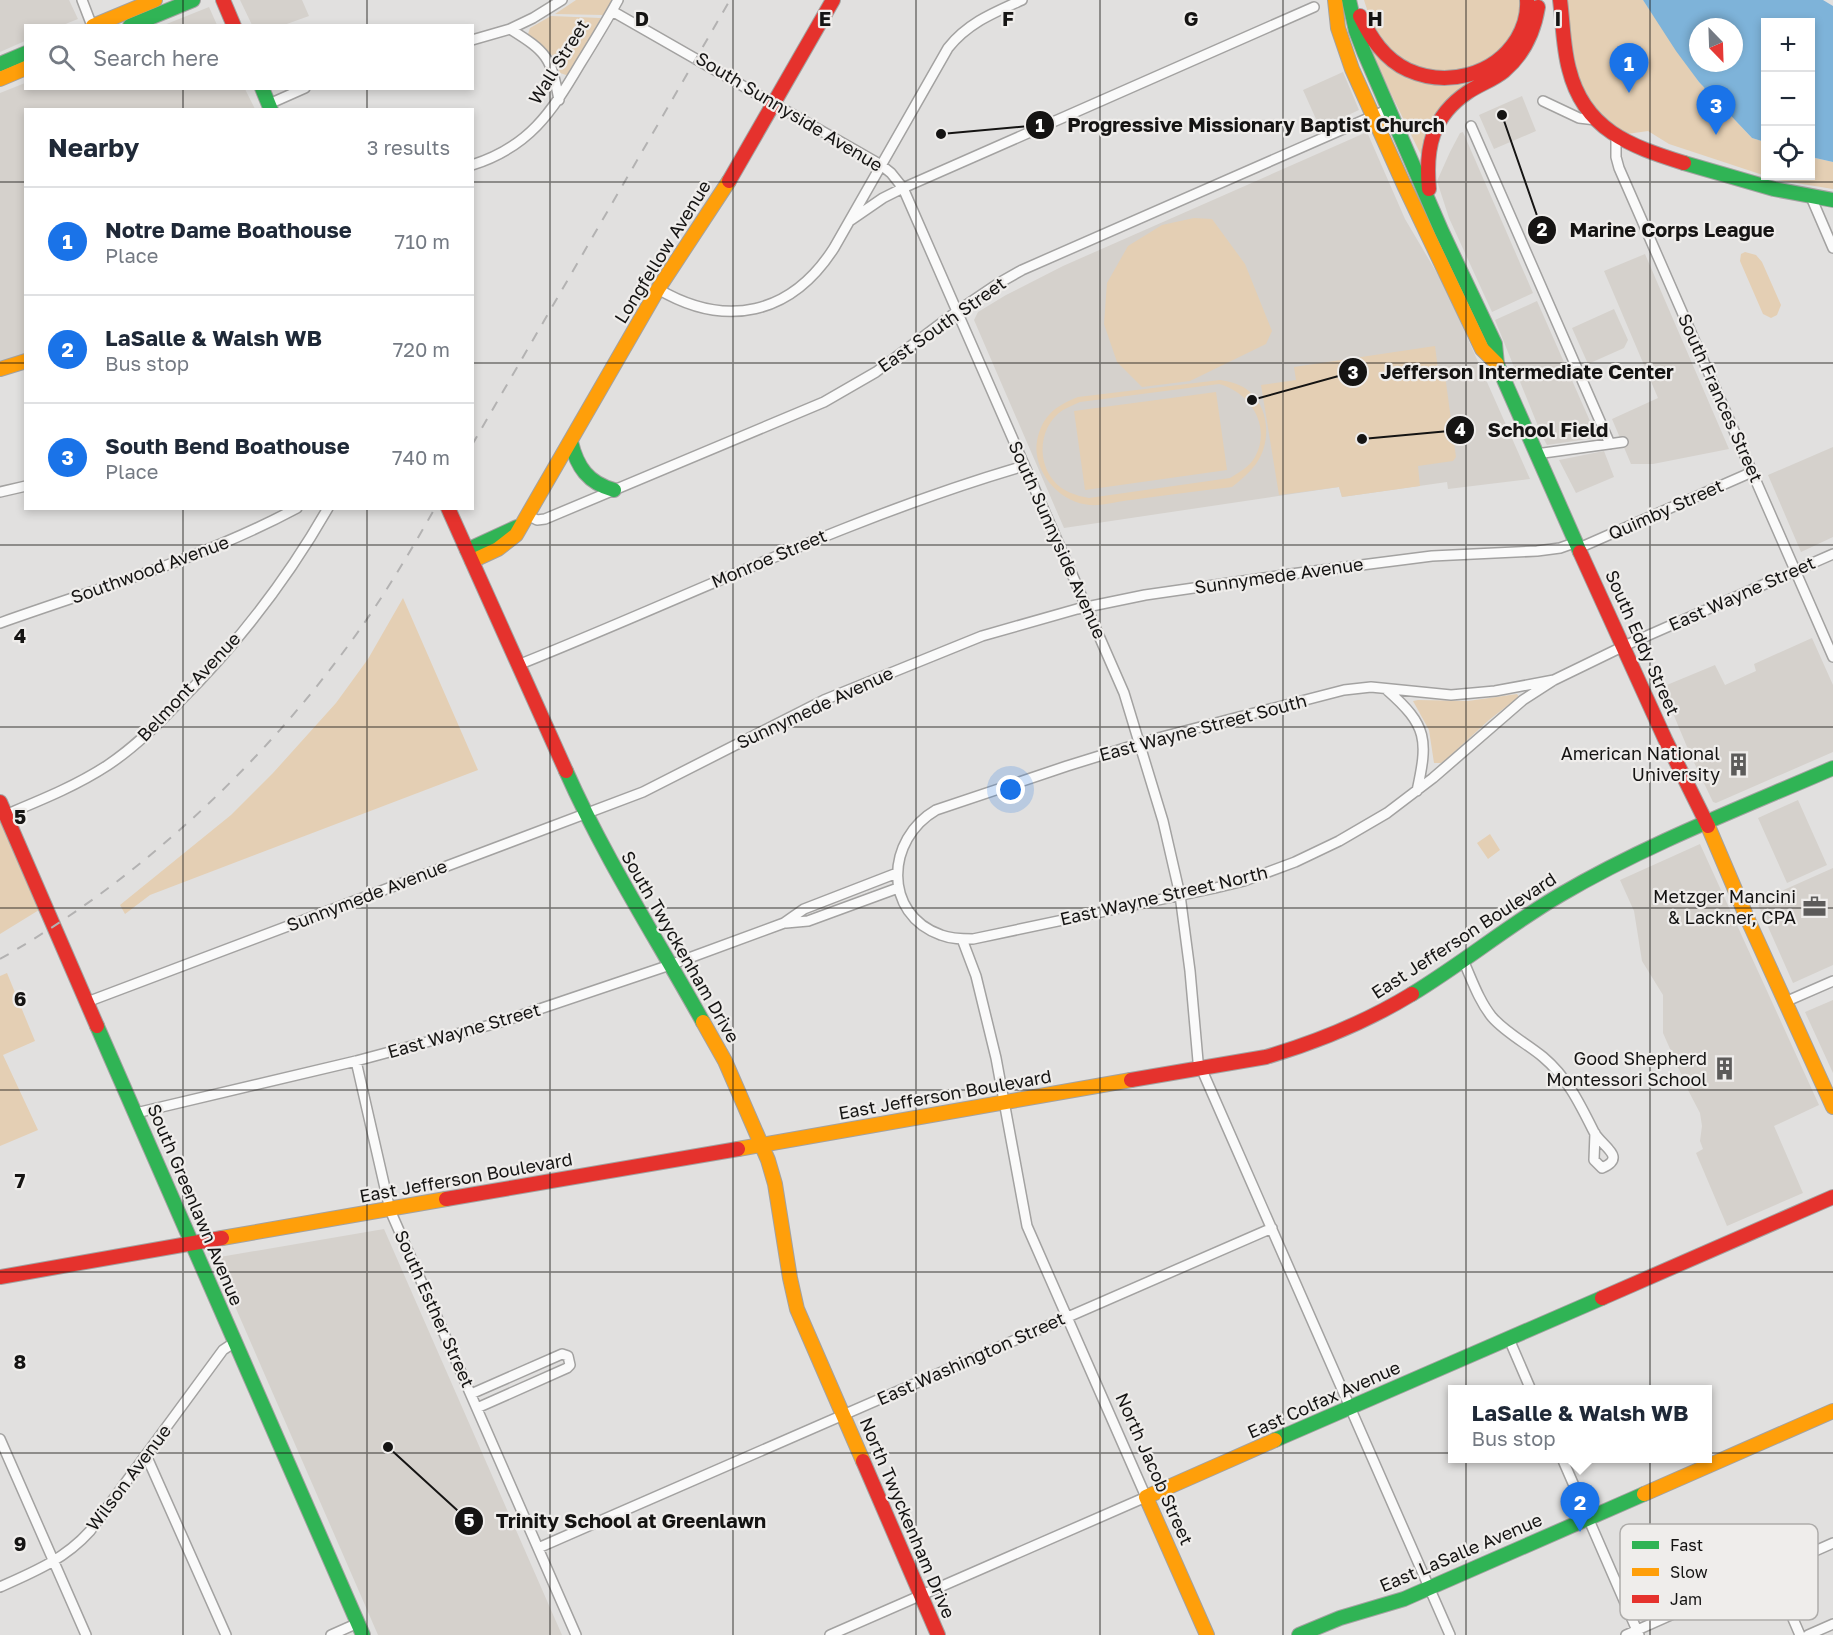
<!DOCTYPE html>
<html lang="en">
<head>
<meta charset="utf-8">
<style>
	body { margin:0; font-family:"Golos Text",sans-serif; background:#f2f2f3; color:#1f2937 }
	.controls { position:absolute; right:18px; top:18px; display:grid; overflow:hidden; border-radius:0px; box-shadow:0 3px 9px #0003 }
	.controls button { width:54px; height:54px; display:grid; place-items:center; padding:0; border:0; border-bottom:2px solid #e0e1e3; background:#fff; color:#1f2937; font:30px sans-serif }
	.compass { position:absolute; left:1689px; top:18px; width:54px; height:54px; border-radius:50%; background:#fff; box-shadow:0 3px 9px #0003; rotate:157deg }
	.you { position:absolute; left:1011px; top:790px; width:21px; height:21px; margin:-15px; border:4px solid #fff; border-radius:50%; background:#1a73e8; box-shadow:0 0 0 9px #1a73e833 }
	.badge { display:grid; place-items:center; width:39px; height:39px; border-radius:50%; background:#1a73e8; color:#fff; font-size:20px; font-weight:700 }
	.pin { position:absolute; translate:-50% -50px; filter:drop-shadow(0 2px 3px #0008) }
	.pin::after { content:''; position:absolute; top:32px; width:21px; height:18px; background:inherit; clip-path:polygon(0 0,100% 0,50% 100%) }
	.popup { position:absolute; left:1448px; top:1385px; width:264px; height:78px; box-sizing:border-box; display:grid; place-content:center; border-radius:0px; background:#fff; filter:drop-shadow(0 2px 4px #0005); font-size:20px; white-space:nowrap; color:#747a83 }
	.popup b { font-size:22px; color:#1f2937 }
	.popup::after { content:''; position:absolute; left:50%; top:100%; margin-left:-12px; border:12px solid transparent; border-top-color:#fff }
	.list { margin:0; padding:0; list-style:none }
	h2 { display:flex; justify-content:space-between; align-items:center; height:78px; margin:0; padding:0 24px; font-size:26px }
	h2 small { font-size:20px; font-weight:400; color:#747a83 }
	.list li { display:grid; grid-template-columns:39px 1fr auto; gap:18px; align-items:center; box-sizing:border-box; height:108px; padding:0 24px; border-top:2px solid #e0e1e3 }
	.list b { display:block; font-size:22px; white-space:nowrap }
	.list p { margin:0; font-size:20px; white-space:nowrap; color:#747a83 }
	.list em { font-size:20px; font-style:normal; color:#747a83 }
	.icon { flex:none; width:33px; height:33px; fill:none; stroke:currentColor; stroke-width:2; stroke-linecap:round; stroke-linejoin:round }
	.map { position:relative; flex:none; width:1833px; height:1635px; overflow:hidden }
	.search { position:absolute; background:#fff; box-shadow:0 3px 9px #0003; left:24px; top:24px; width:450px; height:66px; display:flex; align-items:center; gap:15px; box-sizing:border-box; padding:0 21px; border-radius:0px; color:#747a83; font-size:22px }
	.panel { position:absolute; background:#fff; box-shadow:0 3px 9px #0003; left:24px; top:108px; width:450px; height:402px; border-radius:0px }
	.map>svg:first-child { display:block }
	.built { fill:#d5d1cc }
	.green { fill:#e4cfb4; fill-rule:evenodd }
	.water { fill:#7eb3d9; fill-rule:evenodd }
	.lines { fill:none; stroke-linecap:round; stroke-linejoin:round }
	.street-casing { stroke:#a3a2a1; stroke-width:12 }
	.fast-casing { stroke:#a3a2a1; stroke-width:16 }
	.slow-casing { stroke:#a3a2a1; stroke-width:16 }
	.jam-casing { stroke:#a3a2a1; stroke-width:16 }
	.street { stroke:#fafafa; stroke-width:9 }
	.fast { stroke:#30b455; stroke-width:14 }
	.slow { stroke:#ff9f0a; stroke-width:14 }
	.jam { stroke:#e5322d; stroke-width:14 }
	.rail { stroke:#b3b2b2; stroke-width:2; stroke-dasharray:10 10; stroke-linecap:butt }
	.grid { fill:none; stroke:#151413; stroke-width:1.5; stroke-opacity:0.55 }
	.labels { text-anchor:middle; stroke-width:4.5; stroke-linejoin:round; paint-order:stroke }
	.street-label { font-size:18px; fill:#151413; stroke:#efedeb }
	.poi-label { font-size:18px; fill:#151413; stroke:#efedeb; text-anchor:end }
	.key { fill:#efedeb; stroke:#aeacaa; stroke-width:1.5 }
	.key-label { font-size:16px; fill:#151413 }
	.grid-label { font-size:20px; text-anchor:middle; font-weight:bold; fill:#151413; stroke:#efedeb; stroke-width:4.5; stroke-linejoin:round; paint-order:stroke }
	.leader { fill:none; stroke:#151413; stroke-width:2 }
	.callout-dot { fill:#151413; stroke:#efedeb; stroke-width:2 }
	.mark-label { font-size:18px; text-anchor:middle; font-weight:bold; fill:#fff }
	.callout-label { font-size:20px; text-anchor:middle; font-weight:bold; fill:#151413; stroke:#efedeb; stroke-width:4.5; stroke-linejoin:round; paint-order:stroke }
</style>
</head>
<body>
<div class="map">
<svg width="1833" height="1635" viewBox="0 0 1833 1635">
	<rect width="100%" height="100%" fill="#e1e0df"/>
	<path class="built" d="M0,0H69L78,19L63,25L26,26L25,41L0,52Z
		M240,0H302L309,16L284,25H252Z
		M209,7L217,25H164Z
		M1343,72L1359,110L1320,128L1303,90Z
		M25,83L26,88L245,89L255,109L26,110L25,357L0,365V93Z
		M1522,96L1536,131L1494,149L1479,115Z
		M1367,132L1405,219L1444,285L1530,479L1448,489L1447,482L1342,497L1339,487L1064,528L974,320L978,312L1006,295L1063,266Z
		M1463,132L1533,293L1492,312L1449,218L1437,181L1450,152L1460,133Z
		M1645,254L1729,449L1653,464H1631L1612,419L1658,398L1604,271Z
		M1537,301L1597,437L1595,438L1547,445L1542,436L1495,320Z
		M1614,309L1628,340L1624,348L1588,364L1572,328Z
		M1833,447V537L1801,552L1768,475Z
		M1604,451L1614,477L1576,493L1559,460Z
		M1812,638L1833,685V752L1716,803L1713,802L1690,754L1662,687L1715,665L1725,685L1756,671L1754,664Z
		M1798,800L1827,865L1787,883L1758,818Z
		M1700,844L1819,1105L1774,1126L1803,1193L1727,1226L1696,1153L1703,1149L1700,1141L1702,1126L1700,1113L1689,1092L1663,1033V995L1642,961L1634,911L1620,880Z
		M1833,868V965L1793,983L1757,902Z
		M1833,1000V1073L1805,1012Z
		M384,1229L562,1635H378L214,1258Z"/>
	<path class="green" d="M576,0H612L603,15L555,14Z
		M1364,0H1522C1520,64 1450,90 1399,58C1379,45 1371,22 1364,0Z
		M1565,0H1643L1699,82L1752,138L1765,142L1766,176H1810L1811,157L1833,162V189L1778,180L1669,144L1648,131L1627,134L1611,127L1602,119L1582,88L1576,67Z
		M551,16L601,18L569,74L566,75L560,73C553,48 543,50 528,34L530,28Z
		M1374,51C1412,77 1428,95 1477,81L1469,87L1423,159L1371,53Z
		M1194,218L1212,219L1245,264L1272,331L1266,344L1190,381L1142,387L1117,362L1104,324L1107,283L1128,246L1162,225Z
		M1745,252L1756,255L1762,262L1781,305L1777,315L1771,318L1763,314L1740,261L1741,254Z
		M1435,346L1438,369L1445,375L1456,457L1453,461L1418,466L1420,486L1342,497L1339,487L1279,495L1261,385L1296,380L1294,367Z
		M1220,380C1231,382 1241,384 1250,392C1270,410 1271,443 1256,464C1249,473 1241,480 1232,487C1198,491 1165,495 1131,500C1118,501 1103,506 1090,505C1060,503 1032,472 1037,441C1042,416 1055,406 1078,397ZM1219,384C1250,392 1272,426 1255,457C1249,467 1240,472 1230,478L1089,498C1077,496 1061,491 1053,480C1036,459 1040,425 1063,410C1068,407 1074,405 1080,402Z
		M1216,392L1227,470L1085,490L1074,411Z
		M403,598L478,770L150,895L125,914L120,905L231,815L273,773L336,703L368,659Z
		M1517,694L1519,697L1516,699L1489,720L1449,757L1441,763H1434L1429,730L1413,701L1418,700L1468,701Z
		M0,818L39,910L0,934Z
		M1490,834L1500,850L1488,859L1477,843Z
		M7,973L35,1041L3,1055L38,1130L0,1146V976Z"/>
	<path class="water" d="M1643,0H1823L1833,6V162L1811,157L1810,22H1766L1765,142L1752,138L1699,82L1676,51ZM1698,27H1734V63H1698Z"/>
	<g class="lines">
		<defs>
			<path id="street" d="M82,0L92,26
				M612,11L881,165L891,173L903,188L1124,693L1163,821L1180,895L1190,971L1198,1061L1450,1635
				M510,29L533,18L562,0
				M472,40L510,29C547,52 551,57 559,100
				M1543,101L1579,118L1596,120
				M269,104L305,88
				M1471,126L1610,444
				M1616,137V157L1619,168L1833,657
				M472,165C529,147 551,113 580,64C593,43 606,22 618,0
				M1811,197L1833,248
				M851,220L883,198L903,188L1314,7
				M658,289C726,329 791,315 834,248L948,48C968,23 993,13 1022,0
				M1536,454L1623,442
				M0,492L26,486
				M527,515L537,520L545,519L824,402L876,372L956,312L999,283L1022,270L1389,109
				M1579,548L1752,472
				M0,623C101,587 202,559 297,508
				M518,665C686,598 849,517 1024,466
				M1554,680L1495,691L1451,695L1371,687L1344,690L1154,739L1067,766L936,810C886,839 882,914 941,935C951,939 962,939 973,939L1215,888L1244,881L1295,862L1339,841L1387,813L1433,778L1523,700L1554,680L1624,646L1833,554
				M1387,690C1428,726 1428,740 1417,791
				M5,815C41,800 76,786 108,765C135,747 158,724 180,701C237,644 288,578 328,508
				M786,923L808,921L898,888
				M1463,960C1472,980 1479,1001 1492,1017C1506,1033 1526,1043 1543,1057C1567,1077 1580,1104 1594,1132C1601,1146 1628,1157 1602,1168L1594,1160L1595,1133
				M87,1002L643,792L824,700L982,636L1077,609L1145,595L1291,574L1432,556L1537,551L1560,548L1577,542
				M1785,1002L1833,981
				M356,1061L390,1210L576,1635
				M136,1113L356,1061L501,1022L670,965L784,923L804,909L897,873
				M1509,1339L1531,1390
				M471,1394L562,1354L568,1356L570,1365L567,1368L477,1408
				M0,1439L86,1635
				M146,1455L226,1635
				M1562,1458L1639,1635
				M538,1548L1272,1228
				M1772,1570L1800,1635
				M0,1587C34,1572 65,1559 90,1531L223,1350L235,1342
				M331,1635L358,1623
				M830,1635L1146,1497L1027,1226L996,1058L976,976L962,939
				M1626,1635L1833,1543
				M1808,1635L1833,1624"/>
			<path id="fast" d="M1349,0L1356,31L1364,52L1442,232L1495,344L1497,364L1580,552
				M130,26L193,0
				M0,64L26,53
				M262,88L271,110
				M1684,163L1774,189L1833,200
				M571,442C577,467 588,483 614,490
				M467,550L517,527
				M566,771C605,859 657,939 703,1022
				M1412,994C1463,963 1509,925 1560,895C1647,844 1741,808 1833,768
				M97,1026L363,1635
				M1275,1440L1602,1298
				M1299,1635L1340,1618L1404,1599L1644,1494"/>
			<path id="slow" d="M1335,0L1338,28L1352,69L1404,185L1482,349L1497,364
				M93,26L155,0
				M0,79L26,68
				M0,369L26,361
				M472,561L498,549L516,535L658,289L729,181
				M1708,826L1748,920L1833,1107
				M703,1022L725,1061L768,1160L775,1184L790,1278L797,1309L863,1461
				M738,1149L1131,1080
				M222,1238L446,1199
				M1644,1494L1833,1411
				M1207,1635L1146,1497L1275,1440"/>
			<path id="jam" d="M223,0L234,26
				M1560,0C1563,23 1563,47 1569,69C1584,130 1630,146 1684,163
				M1360,16C1371,38 1384,59 1408,70C1446,87 1494,76 1517,39C1524,27 1528,14 1527,0
				M729,181L833,0
				M1429,189C1425,148 1432,116 1468,92C1480,84 1493,80 1504,71C1524,54 1534,32 1538,7
				M448,508L566,771
				M1580,552L1665,739L1708,826
				M0,802L97,1026
				M1131,1080L1266,1057C1317,1042 1366,1022 1412,994
				M446,1199L738,1149
				M0,1277L222,1238
				M1602,1298L1833,1197
				M863,1461L938,1635"/>
		</defs>
		<use href="#street" class="street-casing"/>
		<use href="#fast" class="fast-casing"/>
		<use href="#slow" class="slow-casing"/>
		<use href="#jam" class="jam-casing"/>
		<use href="#street" class="street"/>
		<use href="#fast" class="fast"/>
		<use href="#slow" class="slow"/>
		<use href="#jam" class="jam"/>
		<path class="rail" d="M472,445L730,0
			M0,959C137,881 257,770 350,643C381,601 409,554 435,508"/>
	</g>
	<path class="grid" d="M183,0V26M367,0V26M550,0V1635M733,0V1635M916,0V1635M1100,0V1635M1283,0V1635M1466,0V1635M1650,0V1635M183,88V110M367,88V110M0,182H26M472,182H1833M0,363H26M472,363H1833M183,508V1635M367,508V1635M0,545H1833M0,727H1833M0,908H1833M0,1090H1833M0,1272H1833M0,1453H1833"/>
	<defs>
		<symbol id="building-bare" viewBox="-9 -9 18 18"><path d="M-4-6H4V6H1V3H-1V6H-4ZM-2.5-4.3h1.7v1.8h-1.7ZM.8-4.3h1.7v1.8H.8ZM-2.5-1h1.7V.8h-1.7ZM.8-1h1.7V.8H.8Z" fill="#5c5b5a" stroke="#efedeb" stroke-width="2.5" paint-order="stroke"/></symbol>
		<symbol id="office-bare" viewBox="-9 -9 18 18"><path d="M-6-3h4V-5.5h4V-3h4V5H-6ZM-1-4.5V-3h2v-1.5ZM-6 0V1H6V0Z" fill="#5c5b5a" stroke="#efedeb" stroke-width="2.5" paint-order="stroke"/></symbol>
	</defs>
	<g fill-rule="evenodd">
		<use href="#building-bare" x="1722" y="748" width="33" height="33"/>
		<use href="#office-bare" x="1798" y="890" width="33" height="33"/>
		<use href="#building-bare" x="1708" y="1052" width="33" height="33"/>
	</g>
	<g class="labels">
		<g class="street-label">
			<text transform="translate(559 62) rotate(-58)" y="6">Wall Street</text>
			<text transform="translate(789 112) rotate(31)" y="6">South Sunnyside Avenue</text>
			<text transform="translate(663 252) rotate(-58)" y="6">Longfellow Avenue</text>
			<text transform="translate(942 325) rotate(-35)" y="6">East South Street</text>
			<text transform="translate(1720 398) rotate(66)" y="6">South Frances Street</text>
			<text transform="translate(1666 510) rotate(-24)" y="6">Quimby Street</text>
			<text transform="translate(1057 540) rotate(66)" y="6">South Sunnyside Avenue</text>
			<text transform="translate(769 559) rotate(-23)" y="6">Monroe Street</text>
			<text transform="translate(150 570) rotate(-20)" y="6">Southwood Avenue</text>
			<text transform="translate(1279 576) rotate(-8)" y="6">Sunnymede Avenue</text>
			<text transform="translate(1742 594) rotate(-24)" y="6">East Wayne Street</text>
			<text transform="translate(1642 643) rotate(66)" y="6">South Eddy Street</text>
			<text transform="translate(189 687) rotate(-47)" y="6">Belmont Avenue</text>
			<text transform="translate(815 708) rotate(-25)" y="6">Sunnymede Avenue</text>
			<text transform="translate(1203 728) rotate(-15)" y="6">East Wayne Street South</text>
			<text transform="translate(367 896) rotate(-21)" y="6">Sunnymede Avenue</text>
			<text transform="translate(1164 896) rotate(-13)" y="6">East Wayne Street North</text>
			<text transform="translate(1464 936) rotate(-33)" y="6">East Jefferson Boulevard</text>
			<text transform="translate(680 947) rotate(60)" y="6">South Twyckenham Drive</text>
			<text transform="translate(464 1031) rotate(-16)" y="6">East Wayne Street</text>
			<text transform="translate(945 1095) rotate(-10)" y="6">East Jefferson Boulevard</text>
			<text transform="translate(466 1178) rotate(-10)" y="6">East Jefferson Boulevard</text>
			<text transform="translate(195 1205) rotate(67)" y="6">South Greenlawn Avenue</text>
			<text transform="translate(434 1309) rotate(66)" y="6">South Esther Street</text>
			<text transform="translate(971 1359) rotate(-24)" y="6">East Washington Street</text>
			<text transform="translate(1324 1400) rotate(-24)" y="6">East Colfax Avenue</text>
			<text transform="translate(1154 1469) rotate(66)" y="6">North Jacob Street</text>
			<text transform="translate(129 1478) rotate(-53)" y="6">Wilson Avenue</text>
			<text transform="translate(907 1518) rotate(67)" y="6">North Twyckenham Drive</text>
			<text transform="translate(1461 1553) rotate(-23)" y="6">East LaSalle Avenue</text>
		</g>
		<g class="poi-label">
			<text x="1720" y="760">American National<tspan x="1720" dy="21">University</tspan></text>
			<text x="1796" y="903">Metzger Mancini<tspan x="1796" dy="21">&amp; Lackner, CPA</tspan></text>
			<text x="1707" y="1065">Good Shepherd<tspan x="1707" dy="21">Montessori School</tspan></text>
		</g>
	</g>
	<rect x="1620" y="1524" width="198" height="96" rx="9" class="key"/>
	<rect x="1632" y="1541" width="27" height="8" fill="#30b455"/>
	<rect x="1632" y="1568" width="27" height="8" fill="#ff9f0a"/>
	<rect x="1632" y="1595" width="27" height="8" fill="#e5322d"/>
	<g class="key-label">
		<text x="1670" y="1551">Fast</text>
		<text x="1670" y="1578">Slow</text>
		<text x="1670" y="1605">Jam</text>
	</g>
	<g class="grid-label">
		<text x="642" y="26">D</text>
		<text x="825" y="26">E</text>
		<text x="1008" y="26">F</text>
		<text x="1191" y="26">G</text>
		<text x="1375" y="26">H</text>
		<text x="1558" y="26">I</text>
		<text x="20" y="643">4</text>
		<text x="20" y="824">5</text>
		<text x="20" y="1006">6</text>
		<text x="20" y="1188">7</text>
		<text x="20" y="1369">8</text>
		<text x="20" y="1551">9</text>
	</g>
	<path class="leader" d="M941 134L1040 125M1502 115L1542 230M1252 400L1353 372M1362 439L1460 430M388 1447L469 1521"/>
	<g class="callout-dot">
		<circle cx="941" cy="134" r="6"/>
		<circle cx="1502" cy="115" r="6"/>
		<circle cx="1252" cy="400" r="6"/>
		<circle cx="1362" cy="439" r="6"/>
		<circle cx="388" cy="1447" r="6"/>
		<circle cx="1040" cy="125" r="15"/>
		<circle cx="1542" cy="230" r="15"/>
		<circle cx="1353" cy="372" r="15"/>
		<circle cx="1460" cy="430" r="15"/>
		<circle cx="469" cy="1521" r="15"/>
	</g>
	<g class="mark-label">
		<text x="1040" y="132">1</text>
		<text x="1542" y="236">2</text>
		<text x="1353" y="379">3</text>
		<text x="1460" y="436">4</text>
		<text x="469" y="1527">5</text>
	</g>
	<g class="callout-label">
		<text x="1256" y="132">Progressive Missionary Baptist Church</text>
		<text x="1672" y="237">Marine Corps League</text>
		<text x="1527" y="379">Jefferson Intermediate Center</text>
		<text x="1548" y="437">School Field</text>
		<text x="631" y="1528">Trinity School at Greenlawn</text>
	</g>
</svg>
<div class="controls">
<button>+</button>
<button>−</button>
<button><svg class="icon" aria-label="locate" viewBox="0 0 24 24"><circle cx="12" cy="12" r="6"/><path d="M12 2v4M12 18v4M2 12h4M18 12h4"/></svg></button>
</div>
<svg class="compass" viewBox="-18 -18 36 36"><path d="M0-13l5 13h-10z" fill="#e53935"/><path d="M0 13l5-13h-10z" fill="#747a83"/></svg>
<div class="you"></div>
<div class="pin badge" style="left:1629px;top:93px">1</div>
<div class="pin badge" style="left:1580px;top:1532px">2</div>
<div class="popup"><b>LaSalle &amp; Walsh WB</b>Bus stop</div>
<div class="pin badge" style="left:1716px;top:135px">3</div>
<div class="search"><svg class="icon" aria-label="search" viewBox="0 0 24 24"><circle cx="10" cy="10" r="6"/><path d="M15 15l6 6"/></svg>Search here</div>
<section class="panel">
<h2>Nearby<small>3 results</small></h2>
<ul class="list">
<li><span class="badge">1</span><div><b>Notre Dame Boathouse</b><p>Place</p></div><em>710 m</em></li>
<li><span class="badge">2</span><div><b>LaSalle &amp; Walsh WB</b><p>Bus stop</p></div><em>720 m</em></li>
<li><span class="badge">3</span><div><b>South Bend Boathouse</b><p>Place</p></div><em>740 m</em></li>
</ul>
</section>
</div>
</body>
</html>
